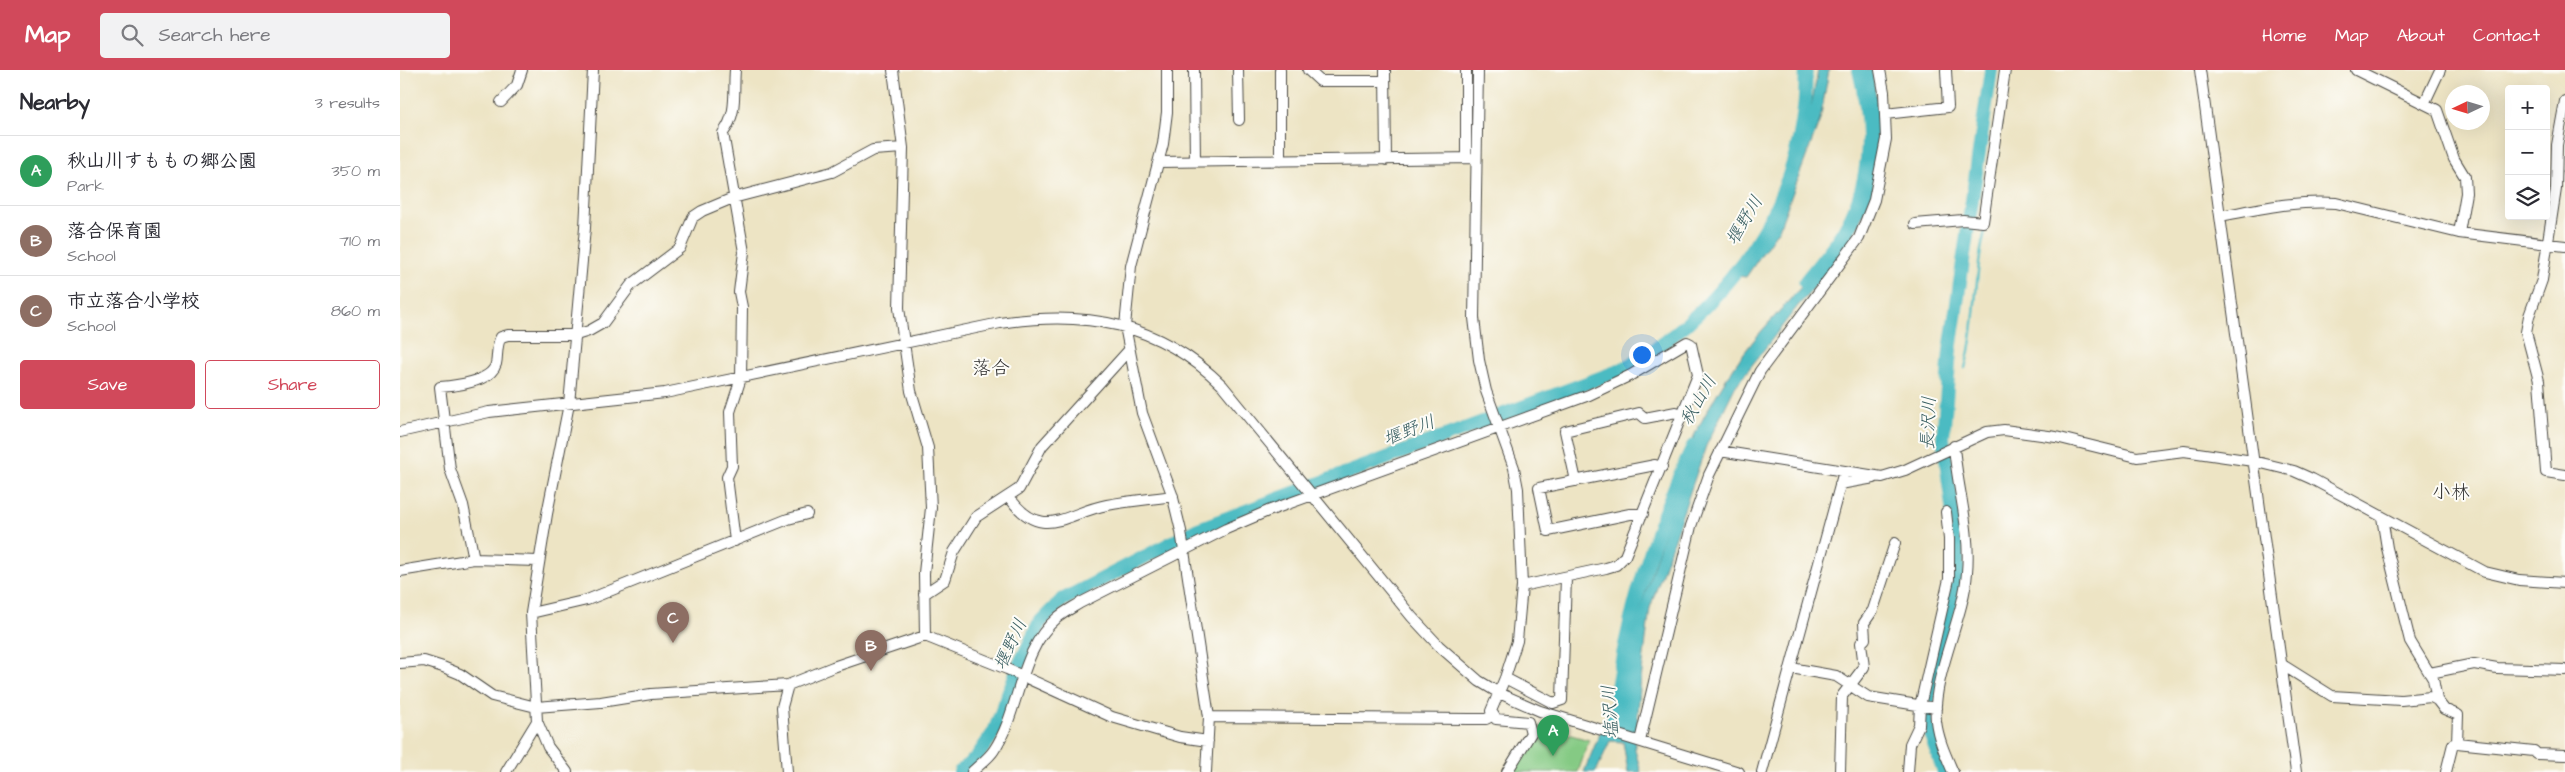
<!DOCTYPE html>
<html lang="en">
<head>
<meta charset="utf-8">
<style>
	body { margin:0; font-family:"Architects Daughter","Klee One",sans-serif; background:#f2f2f3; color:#2b2b33 }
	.controls { position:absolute; right:15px; top:15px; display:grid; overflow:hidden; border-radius:5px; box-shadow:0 5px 20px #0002 }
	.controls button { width:45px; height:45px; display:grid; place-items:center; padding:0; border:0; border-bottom:1px solid #e1e1e2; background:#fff; color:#2b2b33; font:25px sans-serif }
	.compass { position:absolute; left:2045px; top:15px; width:45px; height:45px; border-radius:50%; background:#fff; box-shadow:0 5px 20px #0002; rotate:266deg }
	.you { position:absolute; left:1241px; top:284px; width:18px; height:18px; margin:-12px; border:4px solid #fff; border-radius:50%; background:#1a73e8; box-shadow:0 0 0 8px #1a73e833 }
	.badge { display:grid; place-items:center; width:32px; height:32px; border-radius:50%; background:#d1495b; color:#fff; font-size:16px; font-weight:700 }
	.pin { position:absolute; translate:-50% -41px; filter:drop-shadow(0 1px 2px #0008) }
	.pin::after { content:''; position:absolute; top:26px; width:18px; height:15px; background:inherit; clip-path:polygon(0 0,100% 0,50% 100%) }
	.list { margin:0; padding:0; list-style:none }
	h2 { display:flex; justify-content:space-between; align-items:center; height:65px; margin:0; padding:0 20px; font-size:21px }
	h2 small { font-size:16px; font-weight:400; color:#7c7c81 }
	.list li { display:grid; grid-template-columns:32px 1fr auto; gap:15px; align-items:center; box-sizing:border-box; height:70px; padding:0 20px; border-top:1px solid #e1e1e2 }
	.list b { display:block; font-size:19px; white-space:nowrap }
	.list p { margin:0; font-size:16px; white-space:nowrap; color:#7c7c81 }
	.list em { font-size:16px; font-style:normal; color:#7c7c81 }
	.actions { display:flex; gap:10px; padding:15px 20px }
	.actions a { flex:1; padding:11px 0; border:1px solid #d1495b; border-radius:5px; text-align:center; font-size:18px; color:#d1495b }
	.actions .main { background:#d1495b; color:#fff }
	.icon { flex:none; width:28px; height:28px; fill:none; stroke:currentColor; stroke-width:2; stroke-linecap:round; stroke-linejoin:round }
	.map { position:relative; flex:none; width:2165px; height:702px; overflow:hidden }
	header { display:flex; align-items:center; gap:30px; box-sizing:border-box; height:70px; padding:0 25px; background:#d1495b; color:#fff }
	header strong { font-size:24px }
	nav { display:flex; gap:28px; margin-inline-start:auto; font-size:18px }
	.search { width:350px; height:45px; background:#f2f2f3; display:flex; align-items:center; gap:12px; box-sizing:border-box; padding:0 18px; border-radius:5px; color:#7c7c81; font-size:19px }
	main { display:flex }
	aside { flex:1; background:#fff }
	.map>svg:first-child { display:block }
	.green { fill:#85ca84; stroke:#587a58 }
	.water { fill:#4cbbc2; stroke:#3c7376 }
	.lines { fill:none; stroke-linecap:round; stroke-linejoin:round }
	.stream { stroke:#4cbbc2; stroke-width:2.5 }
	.river { stroke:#4cbbc2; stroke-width:14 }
	.minor-casing { stroke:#484742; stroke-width:12 }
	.minor { stroke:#fff; stroke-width:10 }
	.labels { text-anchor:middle; stroke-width:4; stroke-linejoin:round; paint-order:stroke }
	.water-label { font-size:18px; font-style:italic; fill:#375d60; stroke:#fdfcf7 }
	.quarter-label { font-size:19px; fill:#2b2b2b; stroke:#fdfcf7 }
</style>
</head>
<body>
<header>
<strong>Map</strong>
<div class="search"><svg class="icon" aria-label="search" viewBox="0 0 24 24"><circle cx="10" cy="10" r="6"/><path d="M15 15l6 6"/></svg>Search here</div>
<nav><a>Home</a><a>Map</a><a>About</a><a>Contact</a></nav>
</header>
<main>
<aside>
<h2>Nearby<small>3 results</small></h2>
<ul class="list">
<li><span class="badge" style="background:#2e9e5b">A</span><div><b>秋山川すももの郷公園</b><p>Park</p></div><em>350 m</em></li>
<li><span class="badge" style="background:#8d6e63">B</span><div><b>落合保育園</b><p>School</p></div><em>710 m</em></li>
<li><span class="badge" style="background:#8d6e63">C</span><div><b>市立落合小学校</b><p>School</p></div><em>860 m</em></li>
</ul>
<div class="actions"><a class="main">Save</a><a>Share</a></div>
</aside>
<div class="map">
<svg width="2165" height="702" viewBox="0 0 2165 702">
	<rect width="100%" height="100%" fill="#fdfcf7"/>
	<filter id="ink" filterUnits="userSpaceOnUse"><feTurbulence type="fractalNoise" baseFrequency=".02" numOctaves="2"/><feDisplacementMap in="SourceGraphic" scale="10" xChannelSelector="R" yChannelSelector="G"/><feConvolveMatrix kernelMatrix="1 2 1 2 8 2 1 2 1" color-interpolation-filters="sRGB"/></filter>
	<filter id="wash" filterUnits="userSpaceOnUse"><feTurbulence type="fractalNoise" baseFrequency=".0096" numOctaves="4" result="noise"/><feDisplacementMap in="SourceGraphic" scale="20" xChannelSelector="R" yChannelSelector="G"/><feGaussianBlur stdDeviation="1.12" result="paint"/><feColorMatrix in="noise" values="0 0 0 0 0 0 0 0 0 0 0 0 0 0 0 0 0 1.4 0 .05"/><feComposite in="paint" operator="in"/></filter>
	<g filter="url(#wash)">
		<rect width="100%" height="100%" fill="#ede4c4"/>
		<path class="green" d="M1139,656L1189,670L1178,702H1113Z"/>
		<path class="water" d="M1418,0H1429L1420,50L1379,159L1346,207L1335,206C1345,192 1356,177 1365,162C1393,111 1408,57 1418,0Z
			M1462,0H1472L1479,45L1477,91L1472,126L1453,166L1436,193L1397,237L1335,317L1306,376L1250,538L1240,618L1235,680L1241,702H1228L1223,672L1210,671L1196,702H1184L1206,648L1294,366C1311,332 1330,300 1354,270C1386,231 1450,172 1463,124C1475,84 1471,41 1462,0Z"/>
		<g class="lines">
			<path class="stream" d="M1565,298C1578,251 1573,201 1587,154"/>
			<path class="river" d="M1405,212C1421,192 1440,170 1451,147C1473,101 1471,48 1459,0
				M1216,624C1229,539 1256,454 1293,376
				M560,702L576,688L594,662L619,595L640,552L662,530L798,459L1221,300C1315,248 1393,148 1404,38C1406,26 1405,13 1406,0
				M1544,702L1526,652L1529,627L1558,501L1556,466L1543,368L1550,281L1591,0"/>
		</g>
	</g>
	<g filter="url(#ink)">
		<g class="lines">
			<defs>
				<path id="minor" d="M493,0L503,78L499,238L511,321L528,378L531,438L524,503L525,566
					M767,0V42L763,74L731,196L725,256L742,343L772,424L781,461L809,647L806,702
					M794,0L795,92
					M838,0L839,50
					M880,0V91
					M908,0L920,11H985
					M985,0L986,90
					M1078,0L1074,248L1079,290L1086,321L1114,398L1118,419L1122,516
					M1800,0L1896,702
					M1956,0L2037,40L2054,89L2065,107L2066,123L2059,163
					M2165,31L2157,75L2156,119L2142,210L2129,246L2126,262L2139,311L2146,402L2165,405
					M101,32L117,15L122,0
					M2025,32L2040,0
					M1485,44L1548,37L1546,0
					M1066,88V0
					M759,92L1076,88
					M1820,146C1859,139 1896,130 1936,133L2059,163L2165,176
					M1515,154L1563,150L1583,152L1605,0
					M0,362L89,342L265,323L600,253C685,240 758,252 822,315L1012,547L1039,576L1079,611L1099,623L1140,641L1339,702
					M1320,381L1482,407L1505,400L1587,362L1604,360L1656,367L1737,387L1784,381L1853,391L1894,401L1912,409L2085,502L2119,510L2165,513
					M1176,411L1165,361L1239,343L1245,348L1276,342L1283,344
					M1440,414L1474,408
					M609,427C642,473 665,443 707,435C729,431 751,429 773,426
					M1243,444H1230L1148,461L1139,418L1255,395L1262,397
					M1982,447L1987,478L2010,571L2033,609L2037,630
					M335,471L327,407L332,396L330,342L341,308L342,237L339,222L344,182L323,63C338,43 333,23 335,0
					M74,489L63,435L50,399L40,317C55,316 91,312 96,294C98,285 96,275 101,267L108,265H176L189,261L203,253L231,215L280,178L293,147L302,141L333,128L432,102L473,80L503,78
					M0,501L74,489L138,491
					M524,524L545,510L554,482L576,447L619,419L642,376L729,280
					M131,543L187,530L388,449L407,444
					M0,593L24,591L43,597L60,604L92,626L136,637L201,632L251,624L388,615L433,597L525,566L607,599L712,647L780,667L808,671
					M1881,594L1932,626L2001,630L2031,627L2037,630L2044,639L2058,645L2057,673
					M1391,598L1436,606L1468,627L1536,638
					M2030,603L2074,594L2097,598L2165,600
					M1105,608L1153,633L1162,630L1166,507
					M809,647L1071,649H1086L1092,646
					M1240,671L1291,456L1309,405L1360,301L1459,168L1474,130L1486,69L1484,22L1480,0
					M106,702L137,651
					M167,702L148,677L137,651L131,543L147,444L169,334L185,158L193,0
					M387,702L382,637L388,615
					M572,702C579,695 589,688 594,680C620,641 619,580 657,548C664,542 672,538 680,533L826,459L868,441L1189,325L1231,305L1287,272L1291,274L1298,305L1225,486L1216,495L1206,498L1122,516L1117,571L1105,608L1091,641L1096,649L1128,652L1131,663L1107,702
					M1362,702L1444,401
					M1440,702L1442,626L1464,597L1461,573L1465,569L1464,553L1473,540L1495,473
					M1508,702L1510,674L1519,655L1520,636L1549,509V469L1546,442
					M1553,702C1546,686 1538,669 1536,651C1532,605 1564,549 1567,502C1571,459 1557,418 1554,376
					M2046,702L2053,674L2057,673L2134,681L2137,684L2165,685"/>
			</defs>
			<use href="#minor" class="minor-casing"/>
			<use href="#minor" class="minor"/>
		</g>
	</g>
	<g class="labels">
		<g class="water-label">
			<text transform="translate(1344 150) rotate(-59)" y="6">堰野川</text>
			<text transform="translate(1298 330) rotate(-60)" y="6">秋山川</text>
			<text transform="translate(1528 353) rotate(-88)" y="6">長沢川</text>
			<text transform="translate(1009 360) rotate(-21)" y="6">堰野川</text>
			<text transform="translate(610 574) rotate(-65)" y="6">堰野川</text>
			<text transform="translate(1210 642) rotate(-94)" y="6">塩沢川</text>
		</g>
		<g class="quarter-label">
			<text x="591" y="304">落合</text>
			<text x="2051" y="428">小林</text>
		</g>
	</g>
</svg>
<div class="controls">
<button>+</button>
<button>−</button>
<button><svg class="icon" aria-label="layers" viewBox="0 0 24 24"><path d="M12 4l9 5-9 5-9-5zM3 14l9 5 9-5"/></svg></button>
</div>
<svg class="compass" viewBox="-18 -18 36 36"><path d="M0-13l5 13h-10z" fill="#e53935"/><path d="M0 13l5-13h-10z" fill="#7c7c81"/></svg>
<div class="you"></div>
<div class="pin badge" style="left:1153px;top:686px;background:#2e9e5b">A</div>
<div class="pin badge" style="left:471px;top:601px;background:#8d6e63">B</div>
<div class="pin badge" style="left:273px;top:573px;background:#8d6e63">C</div>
</div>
</main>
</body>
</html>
